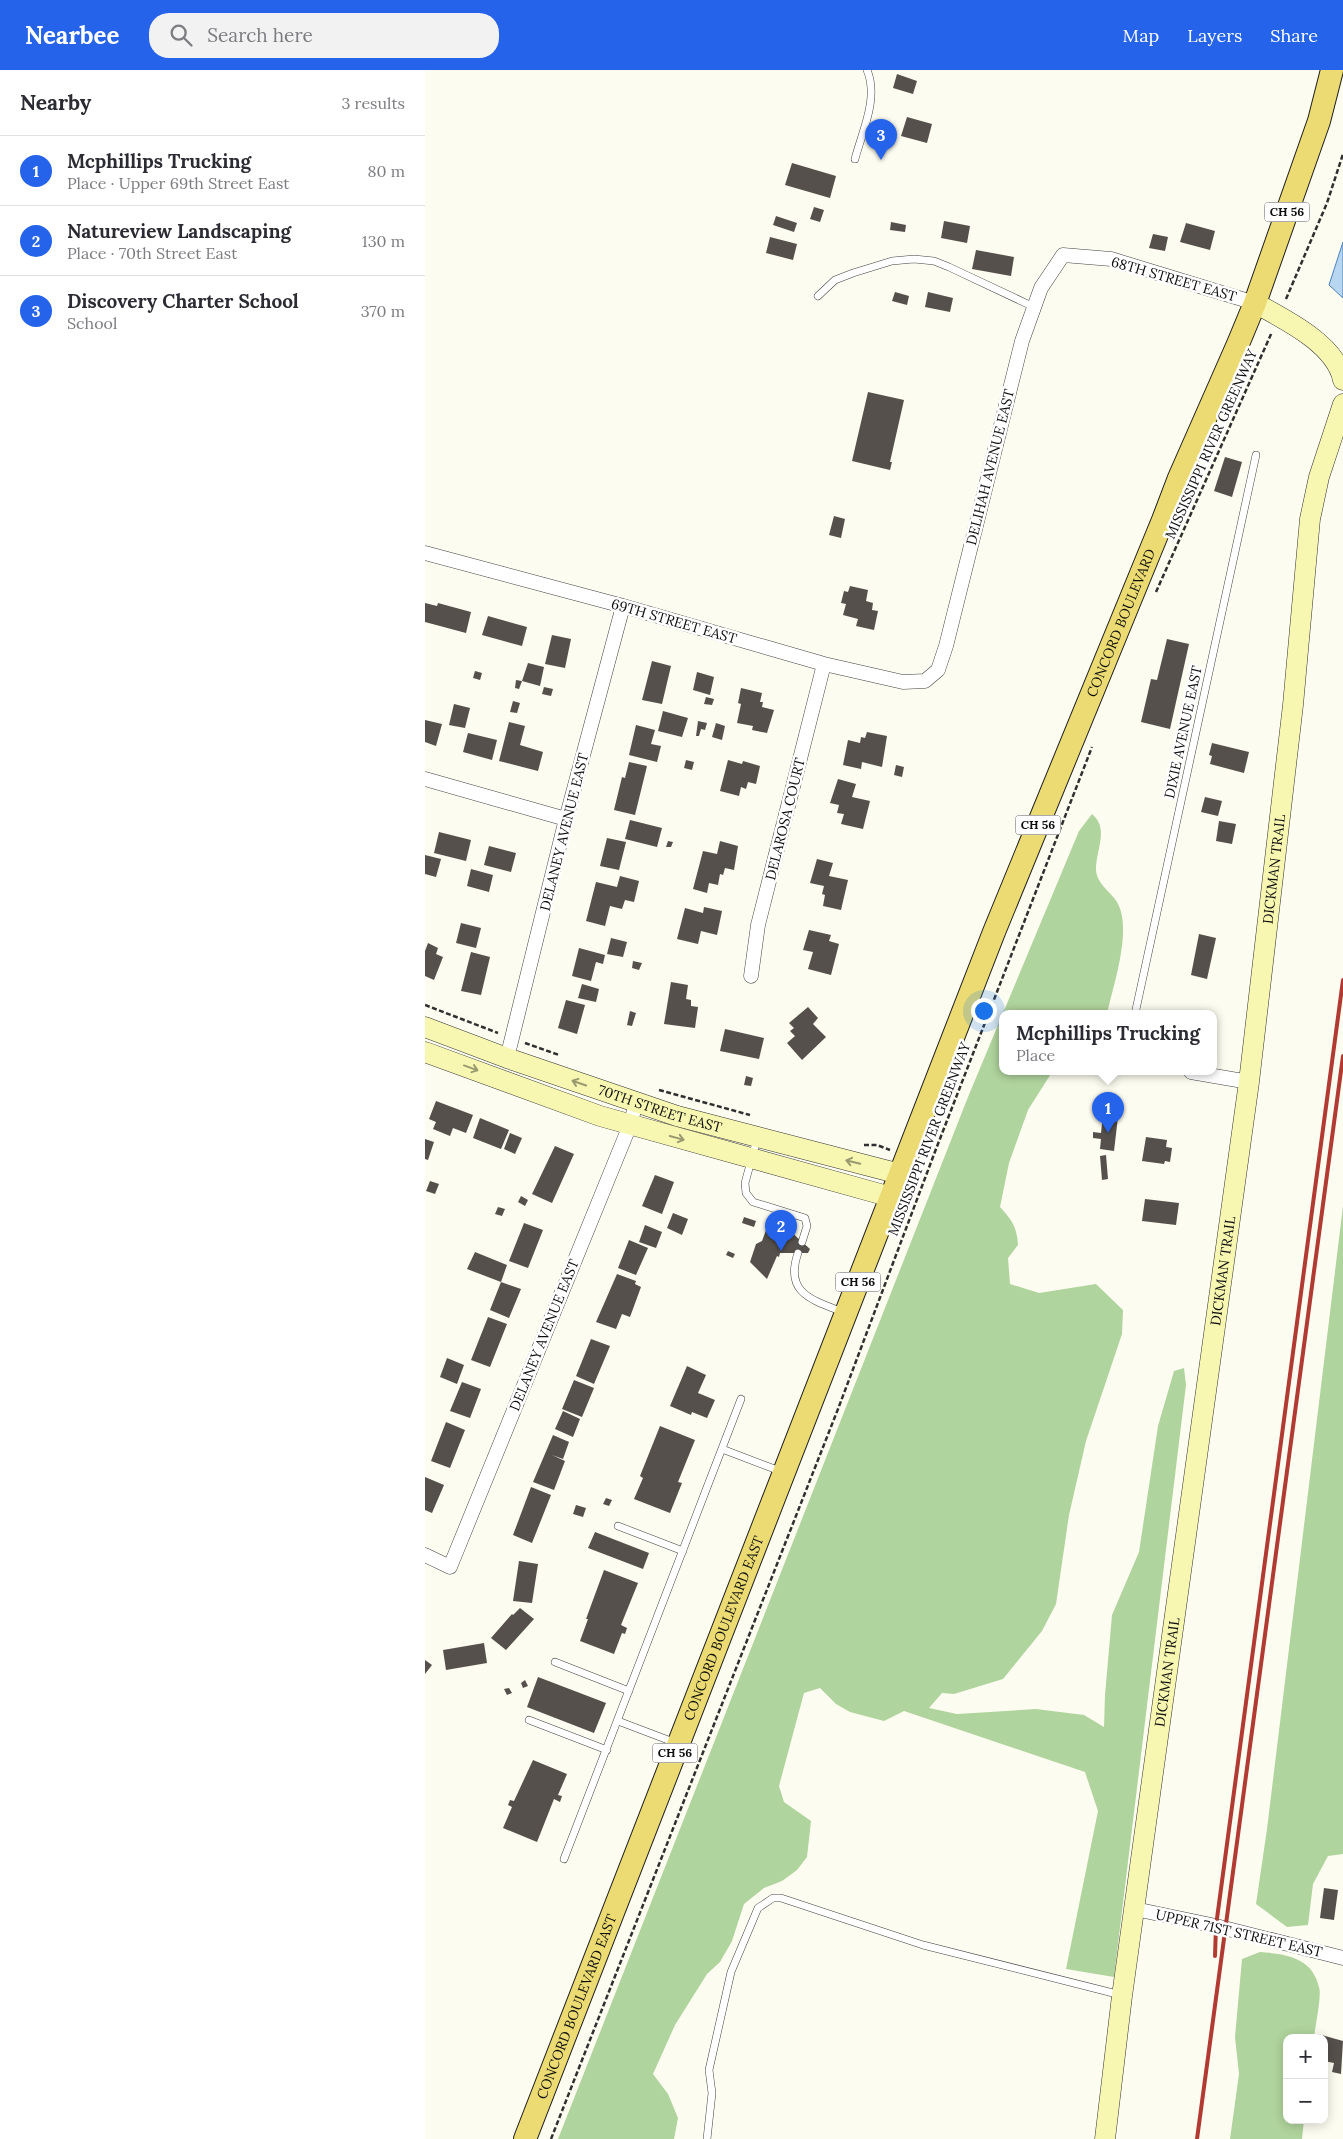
<!DOCTYPE html>
<html lang="en">
<head>
<meta charset="utf-8">
<style>
	body { margin:0; font-family:Lora,serif; background:#f2f2f3; color:#2b2b33 }
	.controls { position:absolute; right:15px; bottom:15px; display:grid; overflow:hidden; border-radius:10px; box-shadow:0 2px 12px #0003 }
	.controls button { width:45px; height:45px; display:grid; place-items:center; padding:0; border:0; border-bottom:1px solid #e1e1e2; background:#fff; color:#2b2b33; font:25px sans-serif }
	.you { position:absolute; left:558px; top:940px; width:18px; height:18px; margin:-12px; border:4px solid #fff; border-radius:50%; background:#1a73e8; box-shadow:0 0 0 8px #1a73e833 }
	.badge { display:grid; place-items:center; width:32px; height:32px; border-radius:50%; background:#2563eb; color:#fff; font-size:16px; font-weight:700 }
	.pin { position:absolute; translate:-50% -41px; filter:drop-shadow(0 1px 2px #0008) }
	.pin::after { content:''; position:absolute; top:26px; width:18px; height:15px; background:inherit; clip-path:polygon(0 0,100% 0,50% 100%) }
	.popup { position:absolute; left:574px; top:940px; width:218px; height:65px; box-sizing:border-box; display:grid; place-content:center; border-radius:10px; background:#fff; filter:drop-shadow(0 1px 4px #0005); font-size:16px; white-space:nowrap; color:#7c7c81 }
	.popup b { font-size:19px; color:#2b2b33 }
	.popup::after { content:''; position:absolute; left:50%; top:100%; margin-left:-10px; border:10px solid transparent; border-top-color:#fff }
	.list { margin:0; padding:0; list-style:none }
	h2 { display:flex; justify-content:space-between; align-items:center; height:65px; margin:0; padding:0 20px; font-size:21px }
	h2 small { font-size:16px; font-weight:400; color:#7c7c81 }
	.list li { display:grid; grid-template-columns:32px 1fr auto; gap:15px; align-items:center; box-sizing:border-box; height:70px; padding:0 20px; border-top:1px solid #e1e1e2 }
	.list b { display:block; font-size:19px; white-space:nowrap }
	.list p { margin:0; font-size:16px; white-space:nowrap; color:#7c7c81 }
	.list em { font-size:16px; font-style:normal; color:#7c7c81 }
	.icon { flex:none; width:28px; height:28px; fill:none; stroke:currentColor; stroke-width:2; stroke-linecap:round; stroke-linejoin:round }
	.map { position:relative; flex:none; width:918px; height:2069px; overflow:hidden }
	header { display:flex; align-items:center; gap:30px; box-sizing:border-box; height:70px; padding:0 25px; background:#2563eb; color:#fff }
	header strong { font-size:24px }
	nav { display:flex; gap:28px; margin-inline-start:auto; font-size:18px }
	.search { width:350px; height:45px; background:#f2f2f3; display:flex; align-items:center; gap:12px; box-sizing:border-box; padding:0 18px; border-radius:20px; color:#7c7c81; font-size:19px }
	main { display:flex }
	aside { flex:1; background:#fff }
	.map>svg:first-child { display:block }
	.forest { fill:#b0d49d }
	.water { fill:#b9d6f0; stroke:#4783c0 }
	.building { fill:#55504b }
	.lines { fill:none; stroke-linecap:round; stroke-linejoin:round }
	.lane-casing { stroke:#414141; stroke-width:8 }
	.street-casing { stroke:#414141; stroke-width:15 }
	.secondary-casing { stroke:#303030; stroke-width:21 }
	.primary-casing { stroke:#1f1f1f; stroke-width:24 }
	.path { stroke:#303030; stroke-width:2.5; stroke-dasharray:5 2.5; stroke-linecap:butt }
	.lane { stroke:#fff; stroke-width:7 }
	.street { stroke:#fff; stroke-width:14 }
	.secondary { stroke:#f7f7b1; stroke-width:20 }
	.primary { stroke:#ebdb72; stroke-width:22 }
	.rail { stroke:#b13a33; stroke-width:4 }
	.oneway { stroke:#9a9a70 }
	.labels { text-anchor:middle; stroke-width:5; stroke-linejoin:round; paint-order:stroke }
	.shield { fill:#fff; stroke:#565656; stroke-width:1 }
	.shield-label { font-size:12px; font-weight:bold; fill:#0e0e0e }
	.street-label { font-size:14px; fill:#0e0e0e; stroke:#fff }
</style>
</head>
<body>
<header>
<strong>Nearbee</strong>
<div class="search"><svg class="icon" aria-label="search" viewBox="0 0 24 24"><circle cx="10" cy="10" r="6"/><path d="M15 15l6 6"/></svg>Search here</div>
<nav><a>Map</a><a>Layers</a><a>Share</a></nav>
</header>
<main>
<aside>
<h2>Nearby<small>3 results</small></h2>
<ul class="list">
<li><span class="badge">1</span><div><b>Mcphillips Trucking</b><p>Place · Upper 69th Street East</p></div><em>80 m</em></li>
<li><span class="badge">2</span><div><b>Natureview Landscaping</b><p>Place · 70th Street East</p></div><em>130 m</em></li>
<li><span class="badge">3</span><div><b>Discovery Charter School</b><p>School</p></div><em>370 m</em></li>
</ul>
</aside>
<div class="map">
<svg width="918" height="2069" viewBox="0 0 918 2069">
	<rect width="100%" height="100%" fill="#fdfcf0"/>
	<path class="forest" d="M667,744C685,759 670,781 671,801C673,815 686,822 692,832C708,859 688,916 682,944H578V1002H627L603,1040L584,1093L575,1137C587,1150 592,1157 593,1175L583,1188L585,1214L614,1223L671,1214L698,1240L697,1264L661,1371L644,1445L631,1534L617,1561L578,1609L529,1624L517,1623L504,1638L532,1644L611,1639L659,1645L679,1657L680,1625L687,1545L714,1482L733,1356L749,1301L759,1298L761,1315L689,1907L641,1899L673,1741L660,1702L479,1641L459,1651L425,1642L411,1634L395,1618L379,1623L354,1716L359,1732L386,1751L382,1787L372,1800L357,1811L339,1818L319,1834L307,1871L295,1892L282,1904L250,1955L228,2004L243,2024L253,2048L249,2069H133L543,1027L654,761Z
		M918,1136V1784L903,1786L888,1814L883,1855L862,1857L831,1834L842,1759Z
		M835,1882C861,1884 887,1887 894,1917C897,1925 890,1957 889,1968H862V2050H879L877,2069H805L814,2004L810,1967L817,1889Z"/>
	<path class="water" d="M918,172V228L904,215Z"/>
	<path class="building" d="M472,4L492,11L488,24L468,18Z
		M482,47L507,54L502,73L476,66Z
		M367,93L411,106L405,128L360,115Z
		M389,137L399,140L395,152L385,149Z
		M351,146L372,153L369,162L348,155Z
		M519,151L545,156L542,173L516,168Z
		M466,152L481,155L480,162L465,160Z
		M761,153L790,161L785,180L755,172Z
		M728,164L743,167L740,181L724,178Z
		M345,167L372,174L368,190L341,183Z
		M551,180L589,187L586,206L547,199Z
		M470,222L484,226L482,235L467,231Z
		M503,222L528,228L525,242L500,237Z
		M443,322L479,330L465,392H467L465,400L427,391Z
		M800,387L817,392L807,427L789,421Z
		M409,446L420,449L416,468L404,465Z
		M425,516L443,520L441,531L448,533L447,540L453,541L449,560L431,556L433,549L418,545L421,534L416,533L419,521L423,522Z
		M0,533L12,536L13,533L46,542L41,563L0,552Z
		M63,546L102,557L97,576L57,565Z
		M127,565L146,569L140,598L120,594Z
		M742,569L764,574L745,659L716,652L726,609L732,610Z
		M227,591L246,596L237,634L217,630Z
		M103,593L119,597L115,616L97,611Z
		M50,601L57,603L55,610L48,608Z
		M272,602L289,607L285,625L268,620Z
		M91,610L97,611L94,619L90,618Z
		M119,617L128,619L126,626L117,624Z
		M316,618L337,623L335,632H338L337,637L349,640L342,663L327,660L328,656L312,653L316,634L313,633Z
		M281,627L289,629L287,635L279,634Z
		M88,631L95,633L92,643L85,642Z
		M29,634L45,638L40,658L24,655Z
		M238,641L263,648L257,667L233,661Z
		M0,650L17,654L11,676L0,672Z
		M273,651L282,653L280,660L276,659L274,666H271Z
		M84,652L100,656L95,675L118,682L113,701L74,691Z
		M291,653L300,656L297,670L287,667Z
		M211,655L230,660L226,674L236,676L232,692L204,685Z
		M442,662L462,666L457,697L437,692L436,699L418,695L423,670L435,673L436,667L440,668Z
		M43,663L72,670L67,690L38,682Z
		M787,673L824,682L819,703L785,694L787,686L784,685Z
		M261,690L269,692L267,700L259,698Z
		M303,690L317,694L318,691L335,696L331,714L323,712L321,719L316,717L314,726L295,721Z
		M204,692L222,696L210,745L189,740L197,707L200,708Z
		M471,695L479,697L477,707L469,705Z
		M413,709L431,714L427,727L445,731L438,759L416,754L419,744L412,743L414,735L405,733Z
		M780,727L797,731L793,746L776,742Z
		M205,750L237,758L232,777L200,769Z
		M794,751L811,754L807,774L791,771Z
		M14,762L46,770L41,791L9,783Z
		M182,768L201,772L194,800L175,796Z
		M243,771L248,772L246,777H241Z
		M295,771L313,776L309,800L300,798L298,805L295,804L293,815L284,813L282,823L268,819L278,781L292,784Z
		M64,776L91,783L86,802L59,795Z
		M0,785L16,789L11,807L0,804Z
		M392,789L408,793L404,806L423,810L416,840L398,836L400,825L397,824L399,816L385,813Z
		M46,799L68,805L64,822L42,816Z
		M195,806L214,811L209,832L200,830L197,839L185,836L180,856L161,851L171,812L192,817Z
		M279,837L297,841L292,865L276,861L273,874L252,869L260,838L278,843Z
		M36,853L56,858L51,878L31,873Z
		M384,860L406,865L404,871L414,874L406,905L383,899L388,882L378,880Z
		M774,864L791,868L782,909L766,905Z
		M186,868L202,872L198,887L182,884Z
		M3,873L13,878L11,884L18,887L9,910L0,906V881Z
		M154,878L180,885L178,894L171,892L166,911L147,906Z
		M46,882L65,887L56,925L36,921Z
		M208,891L217,893L214,900L207,898Z
		M246,912L263,915L261,929L266,930V936L273,937L270,958L239,954Z
		M157,914L174,919L171,932L153,928Z
		M141,930L160,935L152,964L133,958Z
		M383,937L393,948L388,954L401,967L377,990L362,973L370,966L365,961L369,958L364,953Z
		M205,941L211,943L207,956L202,955Z
		M300,959L339,968L334,989L295,981Z
		M321,1006L328,1008L326,1016L319,1015Z
		M11,1031L48,1045L41,1063L28,1058L25,1066L8,1059L11,1052L4,1049Z
		M678,1045L693,1047L689,1081L675,1079L676,1069L668,1068V1062L676,1063Z
		M55,1048L84,1060L76,1079L48,1068Z
		M85,1063L97,1068L90,1084L79,1079Z
		M721,1067L742,1070L741,1077L747,1078L745,1092L740,1091L739,1094L717,1091Z
		M0,1069L9,1072L3,1090L0,1089Z
		M130,1076L149,1084L127,1133L107,1124Z
		M681,1085L683,1109L677,1110L675,1086Z
		M230,1105L249,1112L237,1144L217,1136Z
		M5,1111L14,1114L10,1124L1,1121Z
		M96,1126L103,1130L100,1136L93,1132Z
		M720,1129L754,1133L751,1155L717,1151Z
		M73,1137L80,1139L77,1146L70,1144Z
		M248,1143L263,1149L257,1165L242,1158Z
		M319,1147L331,1151L329,1157L317,1153Z
		M344,1152L364,1160L385,1179L383,1183H355L354,1187L352,1186L342,1209L325,1192L331,1174L337,1171Z
		M99,1153L118,1160L103,1198L84,1191Z
		M220,1155L237,1162L231,1178L214,1172Z
		M204,1170L223,1178L211,1205L193,1198Z
		M303,1181L310,1184L308,1188L301,1185Z
		M50,1182L82,1195L76,1212L42,1199Z
		M192,1204L211,1211L210,1214L216,1217L205,1247L197,1244L191,1259L171,1252Z
		M76,1212L96,1219L84,1248L65,1240Z
		M63,1247L82,1254L65,1297L46,1290Z
		M166,1269L185,1276L169,1314L151,1306Z
		M22,1288L39,1295L32,1314L15,1307Z
		M262,1296L281,1305L273,1323L290,1330L282,1348L267,1342L266,1345L245,1336Z
		M149,1310L169,1318L157,1347L137,1339Z
		M37,1312L56,1319L45,1348L25,1341Z
		M138,1341L155,1349L148,1367L130,1359Z
		M21,1352L40,1360L25,1398L6,1391Z
		M235,1356L270,1370L253,1412L257,1413L245,1443L209,1429L218,1408L215,1406Z
		M128,1365L144,1372L138,1389L127,1385L140,1391L129,1420L108,1412Z
		M0,1407L19,1415L7,1443L0,1440Z
		M106,1417L126,1425L107,1473L88,1465Z
		M181,1428L187,1430L184,1436L178,1434Z
		M151,1435L161,1438L158,1447L148,1444Z
		M170,1462L224,1483L218,1499L163,1478Z
		M94,1491L113,1494L107,1533L88,1531Z
		M179,1500L213,1513L196,1555L202,1558L200,1564L197,1563L189,1584L155,1571L163,1549H161Z
		M95,1538L109,1549L81,1580L66,1568L87,1544L88,1545Z
		M59,1573L62,1593L21,1600L18,1580Z
		M0,1590L7,1595L0,1604Z
		M113,1607L181,1633L169,1663L102,1637Z
		M100,1610L103,1616L98,1618L96,1613Z
		M84,1618L87,1623L82,1625L79,1619Z
		M108,1690L142,1704L133,1725L137,1726L135,1732L129,1729L112,1772L78,1758L87,1737L83,1735L85,1730L89,1731Z
		M899,1818L913,1820L909,1850L895,1848Z
		M893,1964L918,1971L916,2004L907,2002L909,1993L899,1991V1968H892Z"/>
	<g class="lines">
		<defs>
			<path id="lane" d="M430,89C437,62 454,28 442,0
				M393,226L410,210L428,203L467,191L489,189L509,191L524,197L609,237
				M710,944L831,385
				M332,1069L320,1113L321,1123L328,1132L380,1148L382,1156L377,1172
				M373,1183C359,1223 387,1230 418,1242
				M297,1379L355,1401
				M193,1456L258,1481
				M130,1592L204,1621
				M104,1650L182,1680
				M193,1651L251,1673
				M139,1789L316,1329
				M282,2069L287,2023L284,2000L306,1902L333,1838L348,1828H356L498,1875L696,1925"/>
			<path id="street" d="M0,483L198,536L399,594L478,612L500,611L513,600L521,576L597,271L616,218L638,185L686,189L830,233
				M0,709L141,749
				M326,906L333,855L399,594
				M82,988L141,749L198,536
				M766,1002L824,1012
				M0,1485L25,1497L205,1055L211,1033
				M710,1839L791,1856L918,1888"/>
			<g id="secondary">
				<path d="M830,233C859,249 911,274 918,310"/>
				<path id="s1" d="M0,957L82,988L252,1046L475,1104"/>
				<path d="M0,982L175,1046L466,1127"/>
				<path id="s2" d="M680,2069L697,1926L824,1012L868,635L885,449L894,407L918,334"/>
			</g>
			<g id="primary">
				<path id="s3" d="M100,2069L569,862L738,450L754,408L813,274L830,233L894,51L907,0"/>
			</g>
		</defs>
		<use href="#lane" class="lane-casing"/>
		<use href="#street" class="street-casing"/>
		<use href="#secondary" class="secondary-casing"/>
		<use href="#primary" class="primary-casing"/>
		<path class="path" d="M861,229L902,133L918,84
			M731,522L847,262
			M0,935L73,963
			M100,973L134,985
			M234,1020L325,1045
			M439,1075H452L465,1080
			M126,2069L413,1339L511,1079L667,677"/>
		<use href="#lane" class="lane"/>
		<use href="#street" class="street"/>
		<use href="#secondary" class="secondary"/>
		<use href="#primary" class="primary"/>
		<path class="rail" d="M790,1886L791,1856L918,910
			M772,2069L918,986"/>
	</g>
	<defs><path id="oneway-shaft" d="M-6 0H5M1.5-3L5.5 0L1.5 3" fill="none" stroke-width="1.6" stroke-linecap="round" stroke-linejoin="round" transform="scale(1.25)"/></defs>
	<g class="oneway">
		<use href="#oneway-shaft" transform="translate(46 998) rotate(20)"/>
		<use href="#oneway-shaft" transform="translate(154 1013) rotate(-161)"/>
		<use href="#oneway-shaft" transform="translate(252 1068) rotate(15)"/>
		<use href="#oneway-shaft" transform="translate(428 1092) rotate(-166)"/>
	</g>
	<g class="labels">
		<g class="shield">
			<rect x="839.5" y="132.5" width="45" height="19" rx="4"/>
			<rect x="590.5" y="745.5" width="45" height="19" rx="4"/>
			<rect x="410.5" y="1202.5" width="45" height="19" rx="4"/>
			<rect x="227.5" y="1673.5" width="45" height="19" rx="4"/>
		</g>
		<g class="shield-label">
			<text x="862" y="146">CH 56</text>
			<text x="613" y="759">CH 56</text>
			<text x="433" y="1216">CH 56</text>
			<text x="250" y="1687">CH 56</text>
		</g>
		<g class="street-label">
			<text transform="translate(749 209) rotate(16)" y="5">68TH STREET EAST</text>
			<text transform="translate(786 374) rotate(-66)" y="5">MISSISSIPPI RIVER GREENWAY</text>
			<text transform="translate(565 397) rotate(-76)" y="5">DELIHAH AVENUE EAST</text>
			<text transform="translate(249 551) rotate(16)" y="5">69TH STREET EAST</text>
			<text dy="5" stroke="none"><textPath href="#s3" startOffset="1629">CONCORD BOULEVARD</textPath></text>
			<text transform="translate(758 662) rotate(-78)" y="5">DIXIE AVENUE EAST</text>
			<text transform="translate(360 749) rotate(-76)" y="5">DELAROSA COURT</text>
			<text transform="translate(139 762) rotate(-76)" y="5">DELANEY AVENUE EAST</text>
			<text dy="5" stroke="none"><textPath href="#s2" startOffset="1281">DICKMAN TRAIL</textPath></text>
			<text dy="5" stroke="none"><textPath href="#s1" startOffset="249">70TH STREET EAST</textPath></text>
			<text transform="translate(504 1069) rotate(-69)" y="5">MISSISSIPPI RIVER GREENWAY</text>
			<text dy="5" stroke="none"><textPath href="#s2" startOffset="876">DICKMAN TRAIL</textPath></text>
			<text transform="translate(119 1265) rotate(-68)" y="5">DELANEY AVENUE EAST</text>
			<text dy="5" stroke="none"><textPath href="#s3" startOffset="548">CONCORD BOULEVARD EAST</textPath></text>
			<text dy="5" stroke="none"><textPath href="#s2" startOffset="471">DICKMAN TRAIL</textPath></text>
			<text transform="translate(814 1863) rotate(13)" y="5">UPPER 71ST STREET EAST</text>
			<text dy="5" stroke="none"><textPath href="#s3" startOffset="142">CONCORD BOULEVARD EAST</textPath></text>
		</g>
	</g>
</svg>
<div class="controls">
<button>+</button>
<button>−</button>
</div>
<div class="you"></div>
<div class="pin badge" style="left:683px;top:1063px">1</div>
<div class="popup"><b>Mcphillips Trucking</b>Place</div>
<div class="pin badge" style="left:356px;top:1181px">2</div>
<div class="pin badge" style="left:456px;top:90px">3</div>
</div>
</main>
</body>
</html>
